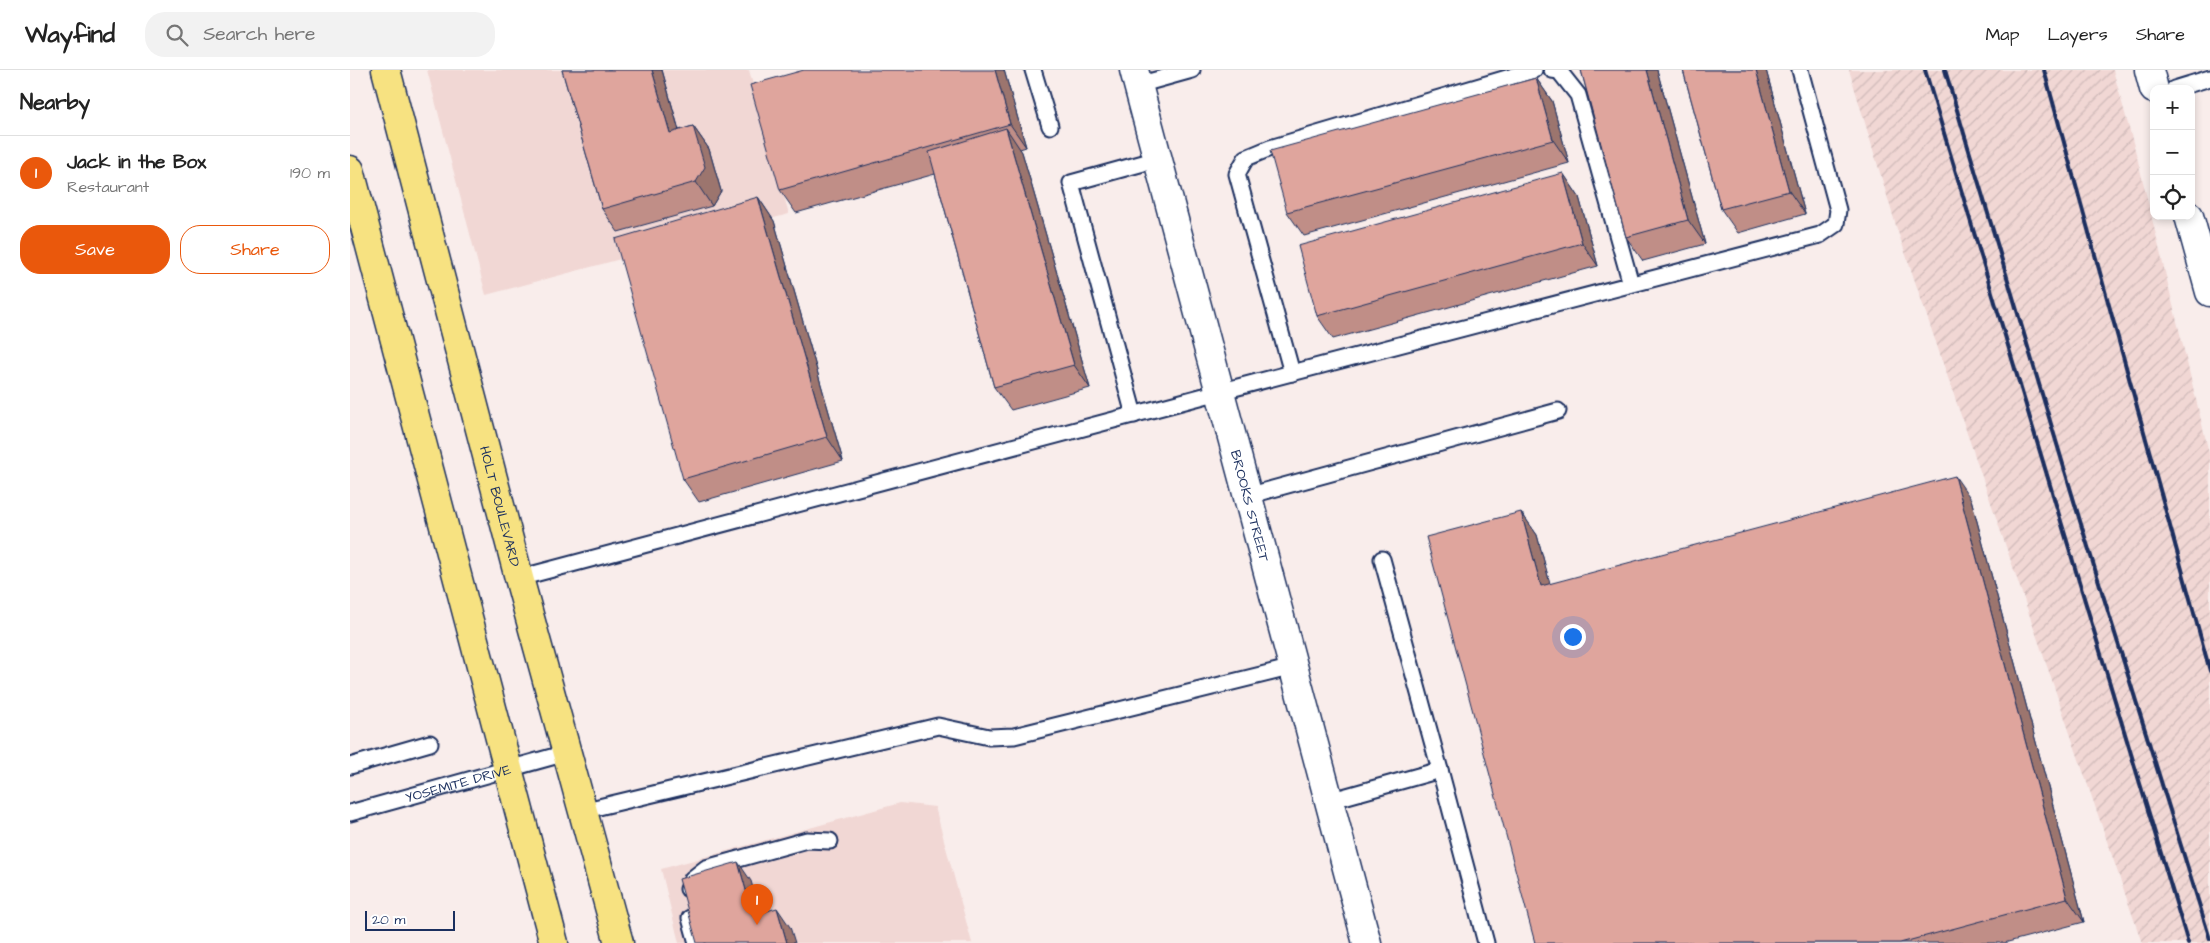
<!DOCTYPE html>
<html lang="en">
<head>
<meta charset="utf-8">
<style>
	body { margin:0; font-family:"Architects Daughter",sans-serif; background:#f2f2f2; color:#222 }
	.controls { position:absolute; right:15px; top:15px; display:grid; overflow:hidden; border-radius:10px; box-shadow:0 2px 8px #0003 }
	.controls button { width:45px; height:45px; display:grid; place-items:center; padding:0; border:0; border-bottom:1px solid #e0e0e0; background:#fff; color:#222; font:25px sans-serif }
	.scale { position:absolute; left:15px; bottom:12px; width:90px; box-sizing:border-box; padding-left:5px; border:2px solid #1b2f5e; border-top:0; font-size:14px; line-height:18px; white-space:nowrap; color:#1b2f5e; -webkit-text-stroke:4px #fff; paint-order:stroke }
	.you { position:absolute; left:1222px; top:566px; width:18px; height:18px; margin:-12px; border:4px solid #fff; border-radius:50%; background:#1a73e8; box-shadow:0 0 0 8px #1a73e833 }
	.badge { display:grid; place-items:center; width:32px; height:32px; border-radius:50%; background:#ea580c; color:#fff; font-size:16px; font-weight:700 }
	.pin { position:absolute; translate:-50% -41px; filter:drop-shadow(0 1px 2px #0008) }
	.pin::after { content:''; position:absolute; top:26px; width:18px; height:15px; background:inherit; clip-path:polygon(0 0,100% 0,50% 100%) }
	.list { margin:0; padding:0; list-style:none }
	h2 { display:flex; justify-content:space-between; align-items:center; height:65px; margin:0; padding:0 20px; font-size:21px }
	h2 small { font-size:16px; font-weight:400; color:#767676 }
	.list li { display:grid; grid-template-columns:32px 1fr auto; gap:15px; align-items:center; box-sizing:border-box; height:75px; padding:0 20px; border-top:1px solid #e0e0e0 }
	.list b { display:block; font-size:19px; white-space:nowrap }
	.list p { margin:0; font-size:16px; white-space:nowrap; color:#767676 }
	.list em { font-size:16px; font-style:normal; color:#767676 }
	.actions { display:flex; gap:10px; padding:15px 20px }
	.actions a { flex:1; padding:11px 0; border:1px solid #ea580c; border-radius:20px; text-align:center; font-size:18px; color:#ea580c }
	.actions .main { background:#ea580c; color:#fff }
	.icon { flex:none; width:28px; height:28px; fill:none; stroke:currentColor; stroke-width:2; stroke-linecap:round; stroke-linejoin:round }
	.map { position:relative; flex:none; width:1860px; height:873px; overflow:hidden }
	header { display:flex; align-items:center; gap:30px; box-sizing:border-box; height:70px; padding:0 25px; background:#fff; border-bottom:1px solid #e0e0e0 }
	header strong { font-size:24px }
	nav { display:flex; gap:28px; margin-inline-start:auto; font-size:18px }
	.search { width:350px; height:45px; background:#f2f2f2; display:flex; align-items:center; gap:12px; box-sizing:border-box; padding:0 18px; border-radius:20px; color:#767676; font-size:19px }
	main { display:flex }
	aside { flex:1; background:#fff }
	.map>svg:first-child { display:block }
	.built { fill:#f1d7d4 }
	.industrial { fill:url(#industrial-furrows) }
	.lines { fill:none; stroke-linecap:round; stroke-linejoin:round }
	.lane-casing { stroke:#1b2f5e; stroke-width:19 }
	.street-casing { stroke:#1b2f5e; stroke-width:31 }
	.secondary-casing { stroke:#1b2f5e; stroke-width:31 }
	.primary-casing { stroke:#1b2f5e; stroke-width:31 }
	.lane { stroke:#fff; stroke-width:15 }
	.street { stroke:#fff; stroke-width:28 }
	.secondary { stroke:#fff; stroke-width:28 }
	.primary { stroke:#f7e281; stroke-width:28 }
	.rail { stroke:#1b2f5e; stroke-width:4 }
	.wall { fill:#c08e87; stroke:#1b2f5e }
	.shaded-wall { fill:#9c746e; stroke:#1b2f5e }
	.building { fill:#dfa59d; stroke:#1b2f5e }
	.labels { text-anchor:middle; stroke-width:4; stroke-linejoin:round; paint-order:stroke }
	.street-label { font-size:14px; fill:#1b2f5e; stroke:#fff }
</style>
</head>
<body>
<header>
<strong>Wayfind</strong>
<div class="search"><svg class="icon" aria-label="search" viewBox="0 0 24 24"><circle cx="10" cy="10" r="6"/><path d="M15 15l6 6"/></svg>Search here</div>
<nav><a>Map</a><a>Layers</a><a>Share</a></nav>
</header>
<main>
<aside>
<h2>Nearby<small></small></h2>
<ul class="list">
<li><span class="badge">1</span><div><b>Jack in the Box</b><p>Restaurant</p></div><em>190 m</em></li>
</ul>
<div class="actions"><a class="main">Save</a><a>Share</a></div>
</aside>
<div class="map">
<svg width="1860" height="873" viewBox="0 0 1860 873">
	<defs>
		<pattern id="industrial-furrows" width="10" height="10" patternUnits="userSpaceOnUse" patternTransform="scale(1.25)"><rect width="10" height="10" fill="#f1d7d4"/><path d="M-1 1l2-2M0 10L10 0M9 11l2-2" fill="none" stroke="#ceb9b8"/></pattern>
	</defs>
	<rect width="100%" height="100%" fill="#f9edeb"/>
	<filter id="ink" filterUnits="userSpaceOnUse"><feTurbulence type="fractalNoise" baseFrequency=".02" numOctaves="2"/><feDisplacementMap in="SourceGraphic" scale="10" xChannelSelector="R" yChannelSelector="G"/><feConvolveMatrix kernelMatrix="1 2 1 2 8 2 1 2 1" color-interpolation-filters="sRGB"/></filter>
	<g filter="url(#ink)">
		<path class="built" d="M77,0H399L439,144L136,225Z
			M550,733L585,737L622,873H329L311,799Z"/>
		<path class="industrial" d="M1499,0H1763L1787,87L1860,387V873H1792L1547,159Z"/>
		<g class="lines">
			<defs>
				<g id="lane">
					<path d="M683,0L700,56"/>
					<path d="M1202,0L1209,1L1228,25L1281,214"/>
					<path d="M788,15L842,0"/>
					<path d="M1824,19L1860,8"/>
					<path d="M942,303L887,104L896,88L920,78L1184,0"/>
					<path d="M784,345L721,113L808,89"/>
					<path d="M897,426L1208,341"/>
					<path d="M169,508L869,322L1470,165L1486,154L1488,140L1450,0"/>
					<path d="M0,696L80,673"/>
					<path d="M1090,700L1136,873"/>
					<path d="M979,731L1090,700L1032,489"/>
					<path d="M232,741L588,656L639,667L664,666L943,597"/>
					<path id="s1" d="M0,743L216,683"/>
					<path d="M338,819L342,809L356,798L457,770L480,771"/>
					<path d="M340,848L347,873"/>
				</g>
				<g id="street">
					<path id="s2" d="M784,0L1017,873"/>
				</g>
				<path id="secondary" d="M1799,0L1804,19
					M1839,146L1860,222"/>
				<g id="primary">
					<path id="s3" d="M36,0L169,508L269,873"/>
					<path d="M0,100L204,873"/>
				</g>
			</defs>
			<use href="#lane" class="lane-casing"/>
			<use href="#street" class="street-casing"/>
			<use href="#secondary" class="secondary-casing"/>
			<use href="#primary" class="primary-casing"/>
			<use href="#lane" class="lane"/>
			<use href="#street" class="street"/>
			<use href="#secondary" class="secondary"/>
			<use href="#primary" class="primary"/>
			<path class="rail" d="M1575,0L1838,873
				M1595,0L1730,451L1860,869
				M1694,0L1860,601"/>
		</g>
		<path class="wall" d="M212,0H312L329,60L343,56L359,79L371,121L362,136L268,162L252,139Z
			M654,0L676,77L670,79L672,82L740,318L661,340L644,317L585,104L446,143L430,120Z
			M1231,0H1307L1355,174L1293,191L1276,167Z
			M1333,0H1416L1455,144L1388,163L1371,139Z
			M1186,8L1202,31L1219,93L954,166L937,142Z
			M1213,103L1229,127L1248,196L983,269L967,246Z
			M408,127L424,151L493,391L349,432L333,409Z
			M1621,429L1734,852L1654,873H1185L1171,442L1187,465L1200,514Z"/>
		<path class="shaded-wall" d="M302,0H312L336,86L320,63Z
			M645,0H654L676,77L660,54Z
			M1297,0H1307L1355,174L1338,150Z
			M1406,0H1416L1455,144L1439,121Z
			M1186,8L1202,31L1219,93L1203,70Z
			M343,56L359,79L371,121L362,136L346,112Z
			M656,58L672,82L740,318L724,295Z
			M1213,103L1229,127L1248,196L1232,173Z
			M408,127L424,151L493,391L477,367Z
			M1605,406L1621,429L1734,852L1717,828Z
			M1171,442L1187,465L1207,540L1191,516Z
			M388,792L401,811L416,864L403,845Z
			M427,838L440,857L445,873H437Z"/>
		<path class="building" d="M212,0H302L320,63L343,56L355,97L346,112L252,139Z
			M454,0H645L660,54L430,120L400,15Z
			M1231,0H1297L1338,150L1276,167Z
			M1333,0H1406L1439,121L1371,139Z
			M1186,8L1203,70L937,142L920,81Z
			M656,58L724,295L644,317L579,82Z
			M1213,103L1232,173L967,246L948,176Z
			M408,127L477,367L333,409L265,169Z
			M1605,406L1717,828L1550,873H1185L1076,467L1171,442L1191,516Z
			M388,792L403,845L427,838L437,873H347L329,809Z"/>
	</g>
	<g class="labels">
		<g class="street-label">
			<text dy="5" stroke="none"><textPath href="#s3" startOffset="451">HOLT BOULEVARD</textPath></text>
			<text dy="5" stroke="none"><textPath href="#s2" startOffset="451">BROOKS STREET</textPath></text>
			<text dy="5" stroke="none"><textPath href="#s1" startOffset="112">YOSEMITE DRIVE</textPath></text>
		</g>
	</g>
</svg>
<div class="controls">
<button>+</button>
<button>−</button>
<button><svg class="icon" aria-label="locate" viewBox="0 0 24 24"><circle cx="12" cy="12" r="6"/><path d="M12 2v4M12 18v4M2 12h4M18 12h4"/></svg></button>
</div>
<div class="scale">20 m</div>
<div class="you"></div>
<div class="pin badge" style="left:407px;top:855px">1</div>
</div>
</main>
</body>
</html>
